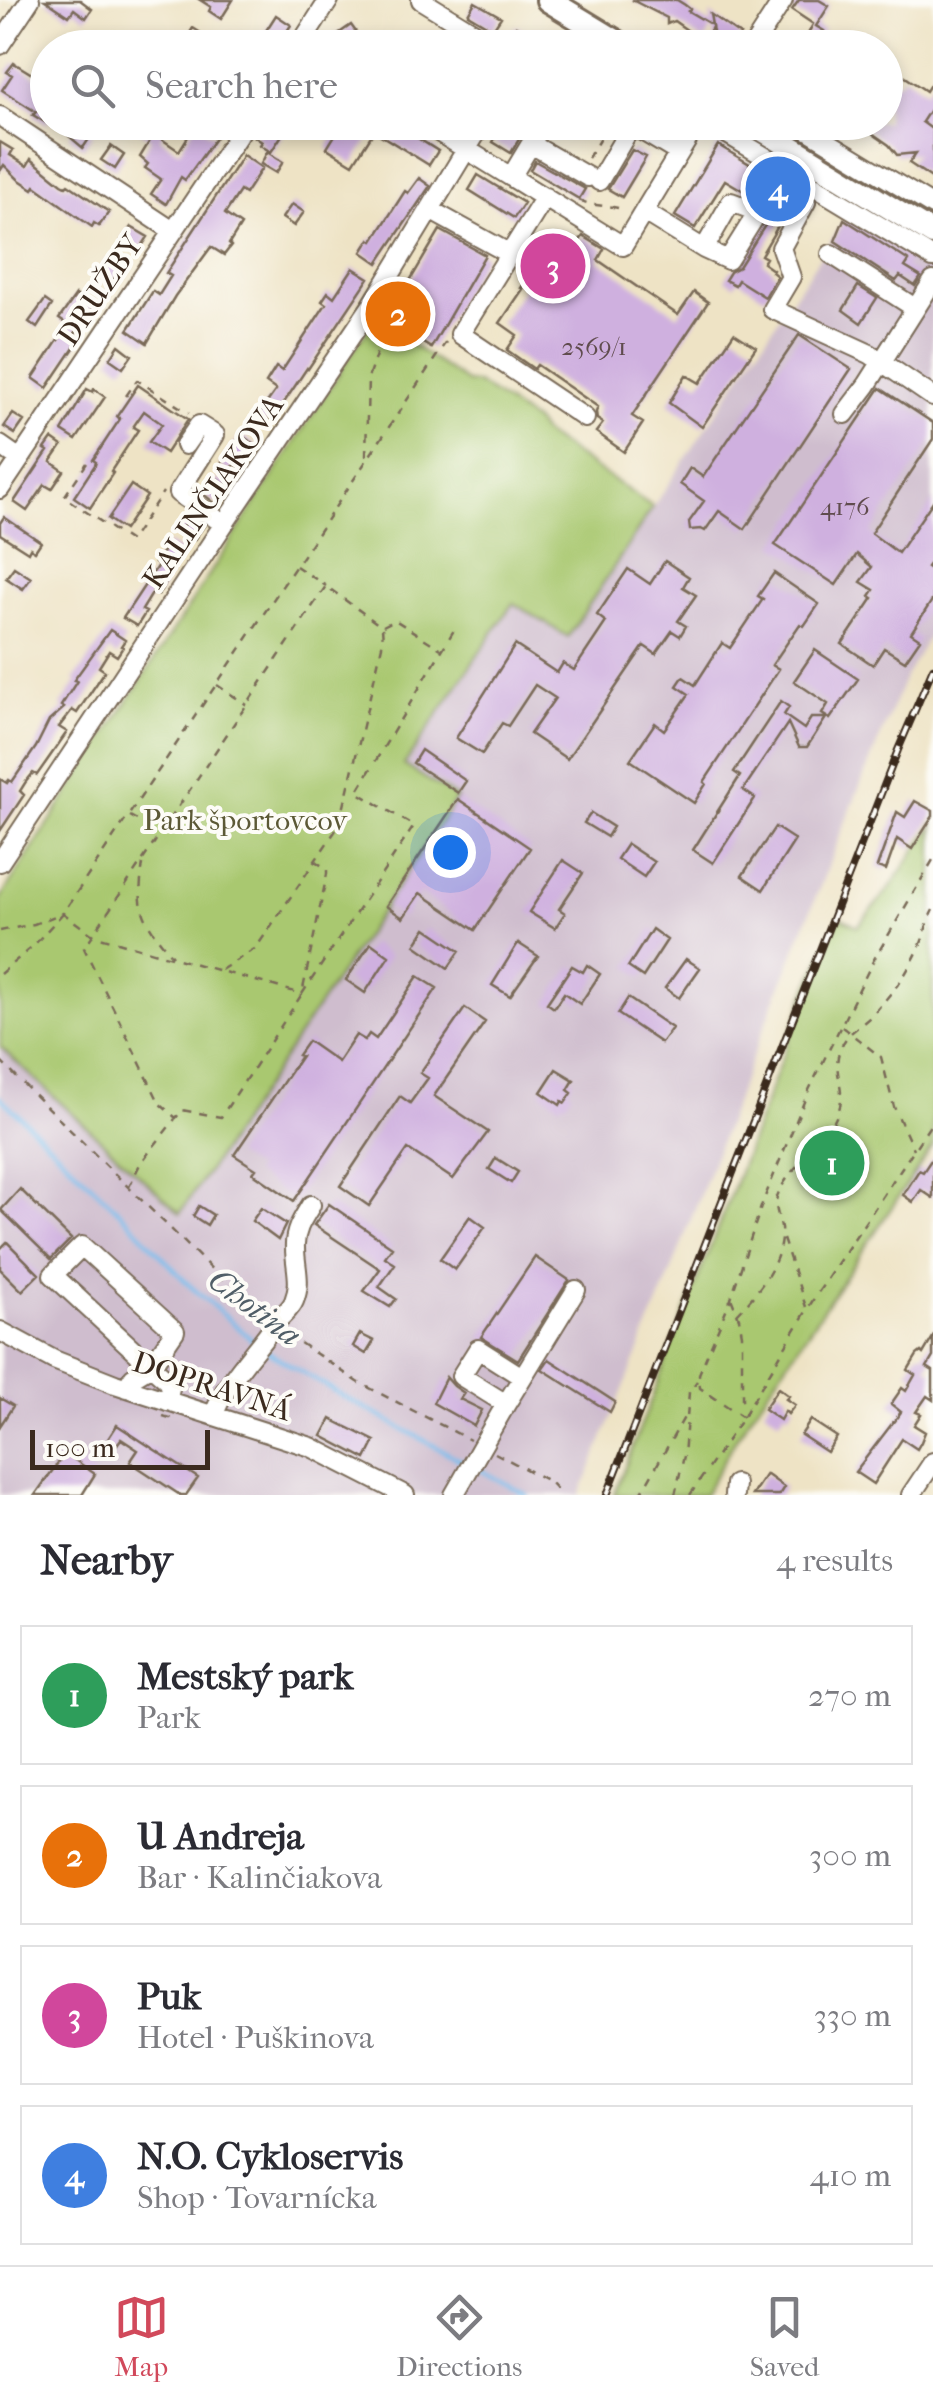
<!DOCTYPE html>
<html lang="en">
<head>
<meta charset="utf-8">
<style>
	body { margin:0; font-family:"IM FELL French Canon",serif; background:#f2f2f3; color:#2b2b33 }
	.scale { position:absolute; left:30px; bottom:25px; width:180px; box-sizing:border-box; padding-left:10px; border:5px solid #3b2a1e; border-top:0; font-size:28px; line-height:35px; white-space:nowrap; color:#3b2a1e; -webkit-text-stroke:8px #fdfcf7; paint-order:stroke }
	.you { position:absolute; left:450px; top:852px; width:35px; height:35px; margin:-25px; border:8px solid #fff; border-radius:50%; background:#1a73e8; box-shadow:0 0 0 15px #1a73e833 }
	.badge { display:grid; place-items:center; width:65px; height:65px; border-radius:50%; background:#d1495b; color:#fff; font-size:32px; font-weight:700 }
	.pin { position:absolute; translate:-50% -50%; border:5px solid #fff; box-shadow:0 2px 10px #0006 }
	.list { margin:0; padding:0; list-style:none }
	h2 { display:flex; justify-content:space-between; align-items:center; height:130px; margin:0; padding:0 40px; font-size:42px }
	h2 small { font-size:32px; font-weight:400; color:#7c7c81 }
	.list li { display:grid; grid-template-columns:65px 1fr auto; gap:30px; align-items:center; box-sizing:border-box; height:140px; margin:0 20px 20px; padding:0 20px; border:2px solid #e1e1e2; border-radius:0px }
	.list b { display:block; font-size:38px; white-space:nowrap }
	.list p { margin:0; font-size:32px; white-space:nowrap; color:#7c7c81 }
	.list em { font-size:32px; font-style:normal; color:#7c7c81 }
	.icon { flex:none; width:55px; height:55px; fill:none; stroke:currentColor; stroke-width:2; stroke-linecap:round; stroke-linejoin:round }
	.map { position:relative; flex:none; width:933px; height:1495px; overflow:hidden }
	.search { position:absolute; background:#fff; box-shadow:0 5px 15px #0003; left:30px; right:30px; top:30px; height:110px; display:flex; align-items:center; gap:25px; box-sizing:border-box; padding:0 35px; border-radius:55px; color:#7c7c81; font-size:38px }
	.sheet { height:770px; background:#fff }
	nav { display:flex; justify-content:space-around; align-items:center; box-sizing:border-box; height:140px; border-top:2px solid #e1e1e2; background:#fff; font-size:28px; color:#7c7c81 }
	nav a { display:grid; justify-items:center; gap:5px }
	nav .on { color:#d1495b }
	.map>svg:first-child { display:block }
	.industrial { fill:#cfbdce }
	.green { fill:#a9c86f; stroke:#727946; stroke-width:2.5 }
	.lines { fill:none; stroke-linecap:round; stroke-linejoin:round }
	.stream { stroke:#76beee; stroke-width:4 }
	.building { fill:#cfb0df }
	.minor-casing { stroke:#7a6b58; stroke-width:22 }
	.major-casing { stroke:#7a6b58; stroke-width:28 }
	.path { stroke:#7a6b58; stroke-width:2.5; stroke-dasharray:8 8; stroke-linecap:butt }
	.minor { stroke:#fff; stroke-width:18 }
	.major { stroke:#fff; stroke-width:22 }
	.rail-casing { stroke:#3b2a1e; stroke-width:8 }
	.rail { stroke:#fdfcf7; stroke-width:4; stroke-dasharray:11; stroke-linecap:butt }
	.labels { text-anchor:middle; stroke-width:8; stroke-linejoin:round; paint-order:stroke }
	.number-label { font-size:25px; fill:#604c4e }
	.street-label { font-size:30px; fill:#3b2a1e; stroke:#fdfcf7 }
	.park-label { font-size:30px; fill:#5c5936; stroke:#fdfcf7 }
	.water-label { font-size:32px; font-style:italic; fill:#505e67; stroke:#fdfcf7 }
</style>
</head>
<body>
<div class="map">
<svg width="933" height="1495" viewBox="0 0 933 1495">
	<rect width="100%" height="100%" fill="#fdfcf7"/>
	<filter id="ink" filterUnits="userSpaceOnUse"><feTurbulence type="fractalNoise" baseFrequency=".01" numOctaves="2"/><feDisplacementMap in="SourceGraphic" scale="20" xChannelSelector="R" yChannelSelector="G"/><feConvolveMatrix kernelMatrix="1 2 1 2 8 2 1 2 1" color-interpolation-filters="sRGB"/></filter>
	<filter id="wash" filterUnits="userSpaceOnUse"><feTurbulence type="fractalNoise" baseFrequency=".0048" numOctaves="4" result="noise"/><feDisplacementMap in="SourceGraphic" scale="40" xChannelSelector="R" yChannelSelector="G"/><feGaussianBlur stdDeviation="2.25" result="paint"/><feColorMatrix in="noise" values="0 0 0 0 0 0 0 0 0 0 0 0 0 0 0 0 0 1.4 0 .05"/><feComposite in="paint" operator="in"/></filter>
	<g filter="url(#wash)">
		<rect width="100%" height="100%" fill="#eee3c5"/>
		<path class="industrial" d="M847,216L933,268V614L928,622L933,629L905,677L855,798L737,1096L672,1270L580,1495H0V1045L386,902L456,798L404,766L514,602L567,637Z"/>
		<path class="green" d="M374,319L468,383H476L485,388L536,423L543,433L653,507L568,637L513,603L404,765L457,798L180,1213L0,1047V899Z
			M933,825V1146L737,1437L704,1495H614L738,1175L809,985L839,917L858,926L890,888Z"/>
		<g class="lines">
			<path class="stream" d="M0,1097L123,1215L189,1285L256,1343
				M263,1349L348,1399L464,1462
				M477,1468L527,1495"/>
		</g>
		<g id="blocks">
			<path class="building" d="M45,0H80L92,9L86,18L74,9L69,16Z
				M200,0H233L221,19L209,11L211,7Z
				M632,0H677L685,5L690,9L688,11L712,25L710,14L740,35L738,37L740,39L734,48H717L712,27L704,42L674,21L667,24V18Z
				M799,0H819L829,6L816,26L824,31L813,48H801L813,24L792,10Z
				M475,2L501,17L493,29L468,14Z
				M276,15L291,25L276,48H272L260,40Z
				M351,25L364,43L358,48H318Z
				M516,26L553,48H511L508,39Z
				M193,28L209,38L202,48H189L183,44Z
				M14,63L48,84V124L33,115L36,112L2,90L12,75L7,72Z
				M904,76L926,91L933,80V105L922,122L933,130V179L909,163L916,153L897,155L889,145L856,122H886V92L894,80L899,83Z
				M146,122H170L160,138L179,151L196,124L216,137L185,180L181,177L166,204L151,194L161,179L145,168L148,164L140,157L151,139L140,131Z
				M343,122H392L438,151L429,165L374,131L353,164L327,148Z
				M504,122H529L511,153L493,142Z
				M78,123L93,133L83,148L69,136Z
				M265,123L282,135L271,152L260,145L262,142L255,137Z
				M0,142L13,150L10,155L27,166L31,159L62,184L66,186L68,184L109,212L99,226L94,223L92,227L35,186L33,189L18,179L4,165L0,171Z
				M718,145L788,187L776,210L725,180L695,228L675,216Z
				M111,146L124,155L115,169L101,160Z
				M632,150L646,157L622,197L608,189Z
				M267,152L283,162L276,173L261,164Z
				M243,155L262,168L245,194L240,191L225,214L241,225L229,244L231,246L224,255L211,247L175,296L147,343L128,330L153,291L159,295L171,276L166,273Z
				M535,161L585,189L579,199L530,170Z
				M478,175L524,203L514,218L469,190Z
				M419,178L430,186L378,263L362,252L370,239L373,241L405,191L408,193Z
				M292,204L304,212L294,226L282,218Z
				M769,207L784,216L761,255L766,258L763,263L773,270L772,272L777,276L765,297L738,280L735,285L725,280L730,272L739,267L769,219Z
				M844,219L909,261L905,267L921,277L915,286L900,276L896,281L835,241Z
				M131,227L148,237L138,252L121,241Z
				M440,230L485,255L431,348L386,320L400,298L413,307L422,293L408,284Z
				M583,236L604,249L598,260L678,315L694,292L708,302L632,416L643,423L624,452L596,432L603,423L597,419L596,412L598,407L537,365L534,369L507,350L517,335L500,323L523,289L521,288L552,246L569,257Z
				M108,259L121,268L111,284L97,274Z
				M353,268L369,278L308,369L307,368L279,410L280,411L272,423L267,419L264,423L256,418L276,390L266,383L276,367L282,371L326,304L322,301L328,292L334,297Z
				M858,286L877,298L861,323L843,310Z
				M76,295L93,307L74,335L80,339L47,388L33,378L68,325L59,319Z
				M45,300L52,305L37,328L29,322Z
				M734,333L756,347L702,427L669,403L686,375L700,383Z
				M799,335L851,369L745,529L719,511L705,531L701,529L690,530L689,522L704,501L680,484L690,468L703,477Z
				M119,345L132,355L123,368L110,359Z
				M138,385L188,419L166,453L149,442L162,424L144,411L133,427L138,430L111,471L113,473L90,508L74,497L95,465L96,462L93,460L120,419L117,416Z
				M880,388L933,423V439L871,533L898,553L933,501V559L927,567L933,571V599L911,633L920,639L905,661L884,648L873,665L842,644L873,598L870,596L874,590L861,582L872,567L857,554L836,585L775,545Z
				M87,389L93,392L94,389L105,397L76,440L62,431Z
				M13,414L24,421L15,434L4,427Z
				M241,435L257,446L242,469L235,464L230,472L220,465Z
				M52,439L62,446L51,462L64,471L52,489L45,485L27,511L14,502L48,451L45,449Z
				M218,479L230,487L216,504L203,494L207,488L210,490Z
				M131,485L147,496L124,530L108,519Z
				M190,516L204,526L194,540L180,530Z
				M4,517L41,542L35,551L30,548L28,552L0,534V523Z
				M168,544L183,553L158,595L153,592L142,610L146,612L137,626L123,618L158,565L155,563Z
				M665,561L689,577L683,587L696,595L678,621L686,626L680,636L672,631L656,654L644,646L567,759L530,734L555,698L535,685L508,726L502,723L482,754L456,738L515,645L557,673L563,663L574,670L606,622L597,615L628,569L650,584Z
				M14,567L31,578L23,589L6,578Z
				M774,573L819,604L804,626L800,624L772,665L779,669L704,782L706,784L694,803L630,760L655,723L664,730L689,694L677,686L683,677L695,685L722,643L730,648L763,599L758,596Z
				M110,630L125,640L121,646L123,647L117,656L109,651L99,667L105,671L77,713L72,710L59,727L67,732L37,775L33,773L25,783L20,791L24,795L0,831V779L7,783L9,780L12,782L36,747L49,721L64,708L61,706L77,681L74,680Z
				M815,650L858,679L830,719L822,714L828,704L794,681Z
				M781,701L789,707L784,715L804,729L811,718H826L807,747H799L788,723L743,790L755,798L713,863L693,850L740,776L734,772Z
				M421,750L466,781L458,793L413,763Z
				M458,799L530,848L475,930L420,893L403,918L386,906Z
				M915,801L933,811V816L912,849L897,839L886,870L877,867L897,812L905,817Z
				M591,813L613,827L607,837L584,823Z
				M775,827L795,840L763,890L742,876Z
				M627,844L654,862L644,877L617,859Z
				M563,860L583,873L559,909L565,913L555,928L529,912Z
				M426,928L460,951L448,968L415,945Z
				M652,929L667,940L643,977L628,967Z
				M371,943L389,956L365,993L346,980Z
				M518,943L538,956L510,996L492,985Z
				M686,959L700,968L679,998L665,988Z
				M587,965L600,974L580,1004L564,993L554,1008L547,1003L572,966L583,972Z
				M418,976L437,988L294,1201L253,1173L256,1169L234,1155L301,1056L298,1055L308,1041L338,1062L356,1035L365,1040L369,1034L376,1039Z
				M628,998L672,1028L661,1043L618,1014Z
				M465,1008L485,1022L434,1096L488,1132L453,1179L408,1149L369,1206L340,1186L400,1096L410,1103L428,1078L420,1073Z
				M556,1069L574,1080L568,1090L572,1093L565,1103L562,1101L560,1105L541,1092Z
				M933,1157V1198L921,1190L913,1202L903,1195L919,1170L923,1172Z
				M496,1158L518,1172L511,1183L489,1169Z
				M20,1189L71,1239L51,1259L1,1210Z
				M329,1204L392,1247L385,1257L395,1264L379,1287L396,1299L390,1307L364,1291L380,1269L314,1225Z
				M199,1206L213,1215L207,1225L193,1216Z
				M261,1208L286,1224L278,1240L252,1221Z
				M470,1216L485,1227L455,1270L440,1259Z
				M7,1242L39,1274L22,1291L0,1269V1249Z
				M535,1257L569,1280L518,1360L481,1337Z
				M360,1334L374,1341L366,1354L353,1346Z
				M933,1337V1357L927,1367L933,1371V1400L927,1396L916,1412L921,1414L914,1425L925,1432L921,1442L917,1449L902,1439L873,1484L855,1472L901,1412L891,1404L902,1388L906,1391L915,1375L908,1370L917,1355L921,1352L923,1354Z
				M549,1359L615,1402L610,1412L542,1369Z
				M446,1377L454,1386L464,1393L460,1399L482,1410L474,1426L433,1403Z
				M778,1388L789,1396L786,1399L795,1405L788,1414L785,1411L780,1420L764,1409Z
				M0,1398L13,1406L0,1426Z
				M331,1419L375,1441L366,1459L322,1436Z
				M811,1420L837,1437L827,1452L801,1435Z
				M117,1425L198,1478L186,1495H180L130,1462L138,1450L121,1439L112,1451L104,1445Z
				M65,1453L95,1474L82,1495H35Z
				M766,1474L784,1487L779,1495H752Z"/>
		</g>
	</g>
	<g filter="url(#ink)">
		<use href="#blocks" fill-opacity="0" stroke="#7a6b58" stroke-width="2.5"/>
		<g class="lines">
			<defs>
				<path id="minor" d="M421,0L499,48
					M0,45L30,0
					M298,48L329,0
					M752,48L783,0
					M0,116L173,231
					M422,122L623,246L698,122
					M795,122L933,206
					M632,125L679,153
					M690,134L710,127L724,132L933,258
					M531,144L588,177
					M511,177L544,122
					M599,181L632,125L627,122
					M545,197L460,334L585,418
					M806,202L781,248L791,277L772,309L870,354L933,397
					M430,210L510,254
					M644,212L704,249L728,260L758,212L731,202L704,249
					M831,254L915,308
					M845,414L867,385L933,281
					M0,445L20,459
					M185,445L199,425L215,435L178,493L224,524
					M0,489L247,122
					M0,862L224,524L372,305L483,122
					M0,1331L54,1360L115,1384L311,1447L405,1495
					M126,1388L133,1377L151,1366L53,1275L82,1246L175,1331L151,1366L167,1380L170,1388L167,1401
					M506,1404L461,1376L478,1349L522,1377
					M214,1415C225,1381 254,1354 274,1325C280,1316 290,1311 294,1301C302,1282 295,1267 295,1248C294,1231 303,1218 311,1205
					M454,1495L506,1404L576,1290
					M734,1495L735,1484
					M911,1495L933,1462"/>
				<path id="major" d="M548,0L627,48
					M750,122L933,234"/>
			</defs>
			<use href="#minor" class="minor-casing"/>
			<use href="#major" class="major-casing"/>
			<path class="path" d="M582,122L603,134L607,133
				M588,158L602,135
				M579,200C596,208 610,204 624,210
				M126,396L137,380L189,413
				M366,456L368,378L377,352L374,326
				M87,463L64,497L130,541L163,492
				M296,566L326,586
				M383,626L395,620L441,649
				M217,685L247,705
				M130,816L161,834
				M143,864C136,911 143,920 172,956
				M0,931L34,924L63,913L93,935L302,994L414,826L357,792L454,630
				M221,970L256,948L336,830L341,819L383,641L382,627L326,586L84,948L160,1104L176,1118L182,1110L221,1117L302,994L327,874V869L315,861
				M0,974L34,945L63,913L446,342
				M842,1027L881,1057L894,1107L913,1149
				M0,1061L233,1290L262,1313
				M129,1187L140,1164L175,1119
				M783,1239L806,1307
				M731,1298L739,1318L742,1334V1399L748,1407
				M737,1314C758,1292 784,1261 781,1228C779,1214 772,1205 779,1192C795,1159 831,1141 840,1106C845,1084 831,1069 841,1047C848,1031 862,1026 873,1014C883,1003 893,991 902,979C910,966 918,953 923,938C926,929 928,919 933,910
				M287,1334L358,1382L470,1440
				M163,1416L176,1420
				M743,1417L700,1388L699,1374L731,1298L762,1204L808,1092L873,961L933,860
				M495,1453L550,1482L562,1495
				M640,1495L686,1414
				M675,1495L684,1456L689,1392L697,1381
				M690,1495L743,1417L813,1300L933,1121"/>
			<use href="#minor" class="minor"/>
			<use href="#major" class="major"/>
			<defs>
				<path id="rail" d="M607,1495L898,750L933,668"/>
			</defs>
			<use href="#rail" class="rail-casing"/>
			<use href="#rail" class="rail"/>
		</g>
	</g>
	<g class="labels">
		<g class="number-label">
			<text x="594" y="355">2569/1</text>
			<text x="845" y="515">4176</text>
		</g>
		<g class="street-label">
			<text transform="translate(100 290) rotate(-56)" y="10">DRUŽBY</text>
			<text transform="translate(213 492) rotate(-56)" y="10">KALINČIAKOVA</text>
			<text transform="translate(212 1386) rotate(18)" y="10">DOPRAVNÁ</text>
		</g>
		<g class="park-label">
			<text x="245" y="830">Park športovcov</text>
		</g>
		<g class="water-label">
			<text transform="translate(255 1307) rotate(37)" y="11">Chotina</text>
		</g>
	</g>
</svg>
<div class="scale">100 m</div>
<div class="you"></div>
<div class="pin badge" style="left:832px;top:1163px;background:#2e9e5b">1</div>
<div class="pin badge" style="left:398px;top:314px;background:#e8710a">2</div>
<div class="pin badge" style="left:553px;top:266px;background:#d1479c">3</div>
<div class="pin badge" style="left:778px;top:189px;background:#3f7fe0">4</div>
<div class="search"><svg class="icon" aria-label="search" viewBox="0 0 24 24"><circle cx="10" cy="10" r="6"/><path d="M15 15l6 6"/></svg>Search here</div>
</div>
<section class="sheet">
<h2>Nearby<small>4 results</small></h2>
<ul class="list">
<li><span class="badge" style="background:#2e9e5b">1</span><div><b>Mestský park</b><p>Park</p></div><em>270 m</em></li>
<li><span class="badge" style="background:#e8710a">2</span><div><b>U Andreja</b><p>Bar · Kalinčiakova</p></div><em>300 m</em></li>
<li><span class="badge" style="background:#d1479c">3</span><div><b>Puk</b><p>Hotel · Puškinova</p></div><em>330 m</em></li>
<li><span class="badge" style="background:#3f7fe0">4</span><div><b>N.O. Cykloservis</b><p>Shop · Tovarnícka</p></div><em>410 m</em></li>
</ul>
</section>
<nav>
<a class="on"><svg class="icon" aria-label="map" viewBox="0 0 24 24"><path d="M3 6l6-2 6 2 6-2v14l-6 2-6-2-6 2zM9 4v14M15 6v14"/></svg>Map</a>
<a><svg class="icon" aria-label="directions" viewBox="0 0 24 24"><path d="M12 3l9 9-9 9-9-9zM9 14v-3h6M13 9l2 2-2 2"/></svg>Directions</a>
<a><svg class="icon" aria-label="saved" viewBox="0 0 24 24"><path d="M7 4h10v16l-5-4-5 4z"/></svg>Saved</a>
</nav>
</body>
</html>
